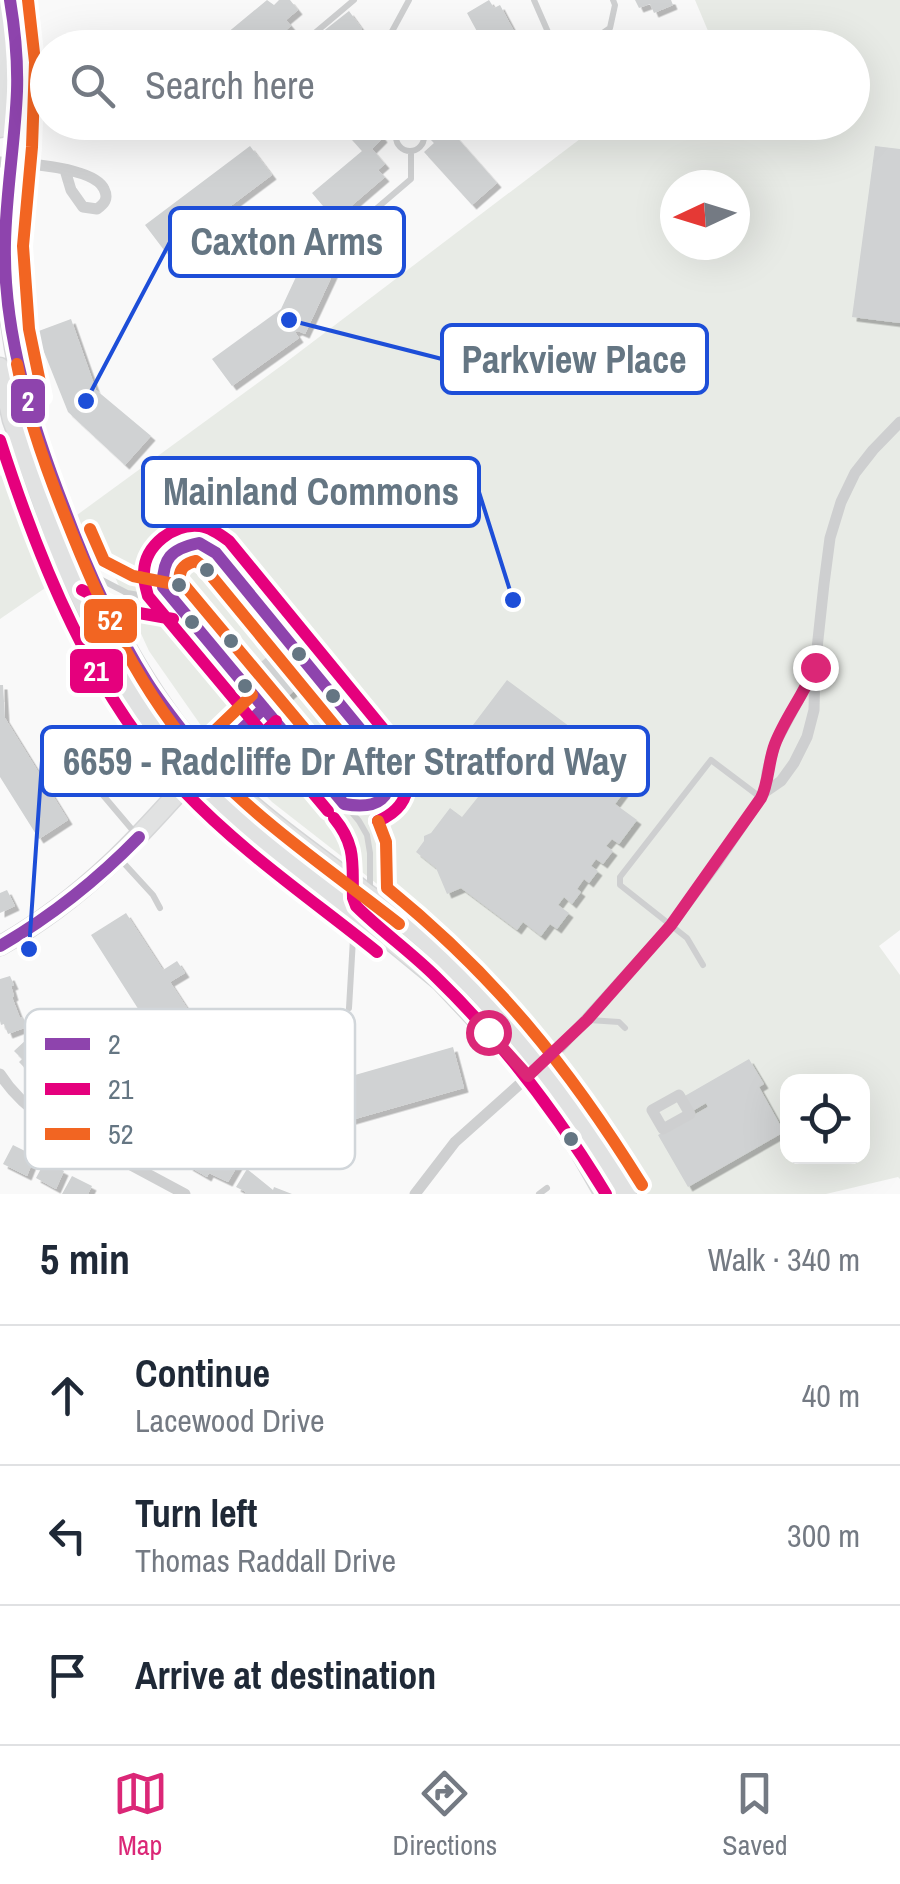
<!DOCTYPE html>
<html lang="en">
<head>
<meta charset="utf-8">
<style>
	body { margin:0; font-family:"Archivo Narrow",sans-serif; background:#f2f2f3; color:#1f2937 }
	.controls { position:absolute; right:30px; bottom:30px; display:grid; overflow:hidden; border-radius:20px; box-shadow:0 10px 40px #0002 }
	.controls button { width:90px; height:90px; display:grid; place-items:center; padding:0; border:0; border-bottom:2px solid #e0e1e3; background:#fff; color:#1f2937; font:50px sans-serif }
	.compass { position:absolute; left:660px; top:170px; width:90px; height:90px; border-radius:50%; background:#fff; box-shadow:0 10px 40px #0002; rotate:266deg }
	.stop { position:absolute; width:30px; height:30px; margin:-22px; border:8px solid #db2777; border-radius:50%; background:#fff }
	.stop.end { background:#db2777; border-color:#fff; box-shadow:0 2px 10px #0008 }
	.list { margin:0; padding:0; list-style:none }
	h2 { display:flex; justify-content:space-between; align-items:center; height:130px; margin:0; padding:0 40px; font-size:42px }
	h2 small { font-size:32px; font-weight:400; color:#747a83 }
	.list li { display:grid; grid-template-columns:65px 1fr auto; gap:30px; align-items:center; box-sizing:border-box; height:140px; padding:0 40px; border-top:2px solid #e0e1e3 }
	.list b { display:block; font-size:38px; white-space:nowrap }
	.list p { margin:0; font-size:32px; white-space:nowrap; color:#747a83 }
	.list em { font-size:32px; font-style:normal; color:#747a83 }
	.icon { flex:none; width:55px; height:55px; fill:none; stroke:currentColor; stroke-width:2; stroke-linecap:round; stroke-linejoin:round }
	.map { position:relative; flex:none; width:900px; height:1194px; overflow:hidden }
	.search { position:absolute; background:#fff; box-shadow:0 10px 40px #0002; left:30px; right:30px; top:30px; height:110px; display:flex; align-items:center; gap:25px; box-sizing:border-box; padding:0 35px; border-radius:55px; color:#747a83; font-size:38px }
	.sheet { height:550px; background:#fff }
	nav { display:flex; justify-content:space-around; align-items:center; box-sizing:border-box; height:140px; border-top:2px solid #e0e1e3; background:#fff; font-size:28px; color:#747a83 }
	nav a { display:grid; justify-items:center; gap:5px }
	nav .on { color:#db2777 }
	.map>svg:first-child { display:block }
	.green { fill:#e8ebe6; fill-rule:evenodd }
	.building { fill:#d0d2d3; filter:url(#shadow) }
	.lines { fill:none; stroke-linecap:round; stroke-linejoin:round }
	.secondary-casing { stroke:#d5d6d7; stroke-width:21 }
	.lane { stroke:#cecfd0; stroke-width:6 }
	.street { stroke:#cecfd0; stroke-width:11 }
	.secondary { stroke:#e1e2e2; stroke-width:18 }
	.bus-1-casing { stroke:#fff; stroke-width:20 }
	.bus-2-casing { stroke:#fff; stroke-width:20 }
	.bus-3-casing { stroke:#fff; stroke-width:20 }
	.bus-1 { stroke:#8e44ad; stroke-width:12 }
	.bus-2 { stroke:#e5007d; stroke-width:12 }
	.bus-3 { stroke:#f26522; stroke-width:12 }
	.route { stroke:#db2777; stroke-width:12 }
	.bus-dot { fill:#657683; stroke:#fff; stroke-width:4 }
	.key { fill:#fff; stroke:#d1d6da; stroke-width:2.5 }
	.key-label { font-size:28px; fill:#657683 }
	.leader { fill:none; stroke:#1d4ed8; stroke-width:4 }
	.callout-dot { fill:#1d4ed8; stroke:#fff; stroke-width:4 }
	.callout { fill:#fff; stroke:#1d4ed8; stroke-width:4 }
	.callout-label { font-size:38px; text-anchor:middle; font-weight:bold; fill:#657683 }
	.line-badge { stroke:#fff; stroke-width:4 }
	.badge-label { font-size:28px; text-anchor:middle; font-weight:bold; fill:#fff }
</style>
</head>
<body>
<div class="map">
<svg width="900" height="1194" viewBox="0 0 900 1194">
	<defs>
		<filter id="shadow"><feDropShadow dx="4.5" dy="4.5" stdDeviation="0" flood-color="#0004"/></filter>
	</defs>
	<rect width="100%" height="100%" fill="#f9f9f9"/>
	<path class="green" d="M695,0H900V930L879,946L900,975V1179L898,1177L826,1194H646L599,1110L517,1007L440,933L272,802L209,737L149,651L102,549L0,619V476L10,468L40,542L285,363L601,123L852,122V48L699,47L711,38ZM675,185H735V245H675ZM788,1082H862V1156H788Z"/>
	<path class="building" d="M267,0L274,5L279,0H290L298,10L286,20L291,26L264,48H209Z
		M489,0L494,8L500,5L523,48H486L467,13Z
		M635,0H671L673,5L654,13L650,4L639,8Z
		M349,11L362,29L358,32L366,42L358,48H302Z
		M160,32L172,48H140Z
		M336,122H384L388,127L380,134L383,138L372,149L385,164L378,170L385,177L335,220L312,193L362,151Z
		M433,122H460L451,131L497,183L472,205L424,152L434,143L429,138L438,129Z
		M250,146L272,175L167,254L145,225Z
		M875,146L900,149V323L852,317Z
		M309,249L338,263L305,334L298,331L295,332L299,338L232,386L212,359L281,309Z
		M71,319L96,390L151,436L125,465L68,412L36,332Z
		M267,657L295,690L279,704L250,671Z
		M507,680L636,776L615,804L637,820L619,844L612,839L606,846L613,851L603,864L596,859L591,866L598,871L589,883L584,879L577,889L581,892L572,904L564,897L558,905L569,913L557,929L550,924L541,936L523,922L517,930L461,888L447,894L436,868L416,852L424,841V836L431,833L450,808L462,817L486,787L448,758Z
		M0,685H3L5,718L68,820L39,839L0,777Z
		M7,890L15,906L0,913V893Z
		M126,913L163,970L177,961L185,973L170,982L187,1008L242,1036L224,1073L158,1040L91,935Z
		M10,976L14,985L11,986L14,996L12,997L20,1018L23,1017L27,1027L8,1034L4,1024L1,1025L0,1021V979Z
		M28,1038L36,1046L34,1048L49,1065L51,1063L59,1071L44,1085L37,1076L34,1078L19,1062L22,1059L14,1051Z
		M453,1047L464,1088L348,1121L299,1107L310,1066L348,1077Z
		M749,1059L764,1084L759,1087L784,1132L688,1187L658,1135L708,1107L706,1103L691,1112L683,1097Z
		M181,1135L190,1140L189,1142L198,1147L197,1149L216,1160L218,1156L238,1165L228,1182L209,1173L207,1177L188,1166L189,1165L180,1159L181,1157L172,1152Z
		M13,1145L35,1156L27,1176L3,1164Z
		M45,1161L64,1171L56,1189L36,1178Z
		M247,1169L273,1190L274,1187L292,1194H245L246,1192L236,1187Z
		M72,1176L92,1186L88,1194H62Z"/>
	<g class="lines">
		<defs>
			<path id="secondary" d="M10,0C22,59 17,120 11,180C9,202 5,226 5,248C6,305 14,364 31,419C68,536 123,667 205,759C261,822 333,864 397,917C492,993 565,1090 627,1194
				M0,11L3,74L0,128
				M0,367L12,420L62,558L109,657L126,688L157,733L193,776L251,831L346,904L441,982L515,1061L535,1086L579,1150L604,1194
				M0,946C84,898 137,840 200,768"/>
		</defs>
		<use href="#secondary" class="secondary-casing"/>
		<path class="lane" d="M534,0L555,48
			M297,48L354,0
			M383,48L409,0
			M581,48L610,28L615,5L613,0
			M396 137a14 14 0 1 1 28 0a14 14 0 1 1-28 0Z
			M349,232L411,179V151
			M96,577L127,593L174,601
			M81,760L102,794L135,833
			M207,760L264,708
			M344,804C377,812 398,798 388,763L216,553L199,543L180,546L169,556L161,572L163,587L359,821L367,835L370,853V896L353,939L349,1008
			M120,859L153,895L160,908
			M703,965L687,938L620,885V877L711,760L760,797
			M589,1020L619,1022L625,1028
			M539,1194L547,1188"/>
		<path class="street" d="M0,162C23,163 94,167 104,189C109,199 104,204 97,209L83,207L71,190L65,170
			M765,792L767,772L775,744L814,671
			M0,1074C12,1093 26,1106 45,1119L185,1194
			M679,1095L690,1114L663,1129L652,1110Z
			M415,1194L455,1142L560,1048L671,925L717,863L765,792L781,781L794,763L807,737L814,710L815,667L824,584L830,538L841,502L855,473L873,450L900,422"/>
		<use href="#secondary" class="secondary"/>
		<defs>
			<path id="bus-1" d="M10,0C15,30 18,60 17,91C15,142 6,192 5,243C3,335 32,425 65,510C87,569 113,628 147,682C164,709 186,735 206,761
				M199,543L216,553L388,763C395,799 378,810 344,804L163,587C162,558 171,549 199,543Z
				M193,776L264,708
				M0,946C52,916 97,880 139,837"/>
			<path id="bus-2" d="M0,440C39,561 93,697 183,790C241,851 311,899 377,952
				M82,590L122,610L173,619
				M205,789L276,721
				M328,811L148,596C146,588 143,579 144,572C145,545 174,523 200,526C210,527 221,535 229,541L403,753C413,783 409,808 378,821
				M334,818C357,846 352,864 353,898L356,906C381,931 411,952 436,977C503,1042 558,1115 606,1194"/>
			<path id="bus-3" d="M28,0L35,62L32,147L23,246L29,329L43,397
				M17,364C27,416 45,466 65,516C100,605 140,694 206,765C263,825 334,873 399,924
				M90,529L104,561L133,576L179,585
				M196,561L204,567L372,771L371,786L354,788L180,580C178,569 186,563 196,561Z
				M181,763L252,695
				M378,821L386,842L387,888C495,976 568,1066 642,1185"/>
		</defs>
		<use href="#bus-1" class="bus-1-casing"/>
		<use href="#bus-2" class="bus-2-casing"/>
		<use href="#bus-3" class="bus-3-casing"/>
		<use href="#bus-1" class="bus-1"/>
		<use href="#bus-2" class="bus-2"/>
		<use href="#bus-3" class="bus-3"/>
	</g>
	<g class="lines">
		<path class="route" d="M488,1032L528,1076L587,1020L671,925L761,798C769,782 768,762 775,744C785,718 804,694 815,667"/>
	</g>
	<g class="bus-dot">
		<circle cx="207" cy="570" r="9"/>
		<circle cx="179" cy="585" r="9"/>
		<circle cx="192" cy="622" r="9"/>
		<circle cx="231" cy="641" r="9"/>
		<circle cx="299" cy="654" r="9"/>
		<circle cx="245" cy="686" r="9"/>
		<circle cx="333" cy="696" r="9"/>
		<circle cx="571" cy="1139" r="9"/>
	</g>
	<rect x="25" y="1009" width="330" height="160" rx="15" class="key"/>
	<rect x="45" y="1038" width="45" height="12" fill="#8e44ad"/>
	<rect x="45" y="1083" width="45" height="12" fill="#e5007d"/>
	<rect x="45" y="1128" width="45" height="12" fill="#f26522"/>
	<g class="key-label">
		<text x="108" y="1054">2</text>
		<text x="108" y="1099">21</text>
		<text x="108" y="1144">52</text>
	</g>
	<path class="leader" d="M86 401L170 242M289 320L442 359M513 600L479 492M29 949L42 761"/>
	<g class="callout-dot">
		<circle cx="86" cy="401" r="10"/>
		<circle cx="289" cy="320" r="10"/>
		<circle cx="513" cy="600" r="10"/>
		<circle cx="29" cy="949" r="10"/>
	</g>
	<g class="callout">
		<rect x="170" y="208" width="234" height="68" rx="10"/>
		<rect x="442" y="325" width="265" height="68" rx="10"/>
		<rect x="143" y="458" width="336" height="68" rx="10"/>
		<rect x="42" y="727" width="606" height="68" rx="10"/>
	</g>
	<g class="callout-label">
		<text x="287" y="255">Caxton Arms</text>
		<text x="574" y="373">Parkview Place</text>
		<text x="311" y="505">Mainland Commons</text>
		<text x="345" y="775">6659 - Radcliffe Dr After Stratford Way</text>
	</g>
	<g class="line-badge">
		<rect x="9" y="377" width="38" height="48" rx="10" fill="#8e44ad"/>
		<rect x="82" y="597" width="57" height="48" rx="10" fill="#f26522"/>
		<rect x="68" y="647" width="57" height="48" rx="10" fill="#e5007d"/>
	</g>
	<g class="badge-label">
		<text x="28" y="411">2</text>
		<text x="110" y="630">52</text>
		<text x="96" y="681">21</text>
	</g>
</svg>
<div class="controls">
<button><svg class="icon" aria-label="locate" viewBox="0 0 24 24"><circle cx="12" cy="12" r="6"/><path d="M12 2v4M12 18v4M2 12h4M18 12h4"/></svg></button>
</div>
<svg class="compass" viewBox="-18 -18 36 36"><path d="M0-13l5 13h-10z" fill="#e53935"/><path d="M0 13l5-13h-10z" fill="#747a83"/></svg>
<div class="stop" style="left:488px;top:1032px"></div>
<div class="stop end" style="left:815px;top:667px"></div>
<div class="search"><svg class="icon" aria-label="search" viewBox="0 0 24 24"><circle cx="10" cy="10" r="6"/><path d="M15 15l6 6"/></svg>Search here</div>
</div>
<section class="sheet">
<h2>5 min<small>Walk · 340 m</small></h2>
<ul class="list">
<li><svg class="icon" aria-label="ahead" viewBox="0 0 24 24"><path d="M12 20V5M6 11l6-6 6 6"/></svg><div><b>Continue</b><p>Lacewood Drive</p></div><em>40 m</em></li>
<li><svg class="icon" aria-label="left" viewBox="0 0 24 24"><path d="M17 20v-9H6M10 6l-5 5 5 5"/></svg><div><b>Turn left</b><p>Thomas Raddall Drive</p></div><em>300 m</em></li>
<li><svg class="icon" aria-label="arrive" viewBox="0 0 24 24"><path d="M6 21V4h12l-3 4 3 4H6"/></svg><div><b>Arrive at destination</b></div></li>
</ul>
</section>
<nav>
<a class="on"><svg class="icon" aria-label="map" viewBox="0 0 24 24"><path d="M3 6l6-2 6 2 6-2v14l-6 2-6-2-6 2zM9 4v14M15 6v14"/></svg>Map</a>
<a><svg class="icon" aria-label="directions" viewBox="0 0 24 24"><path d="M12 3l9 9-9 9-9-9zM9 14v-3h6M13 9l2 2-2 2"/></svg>Directions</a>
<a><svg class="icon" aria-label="saved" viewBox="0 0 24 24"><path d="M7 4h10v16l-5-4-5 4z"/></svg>Saved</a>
</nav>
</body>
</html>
